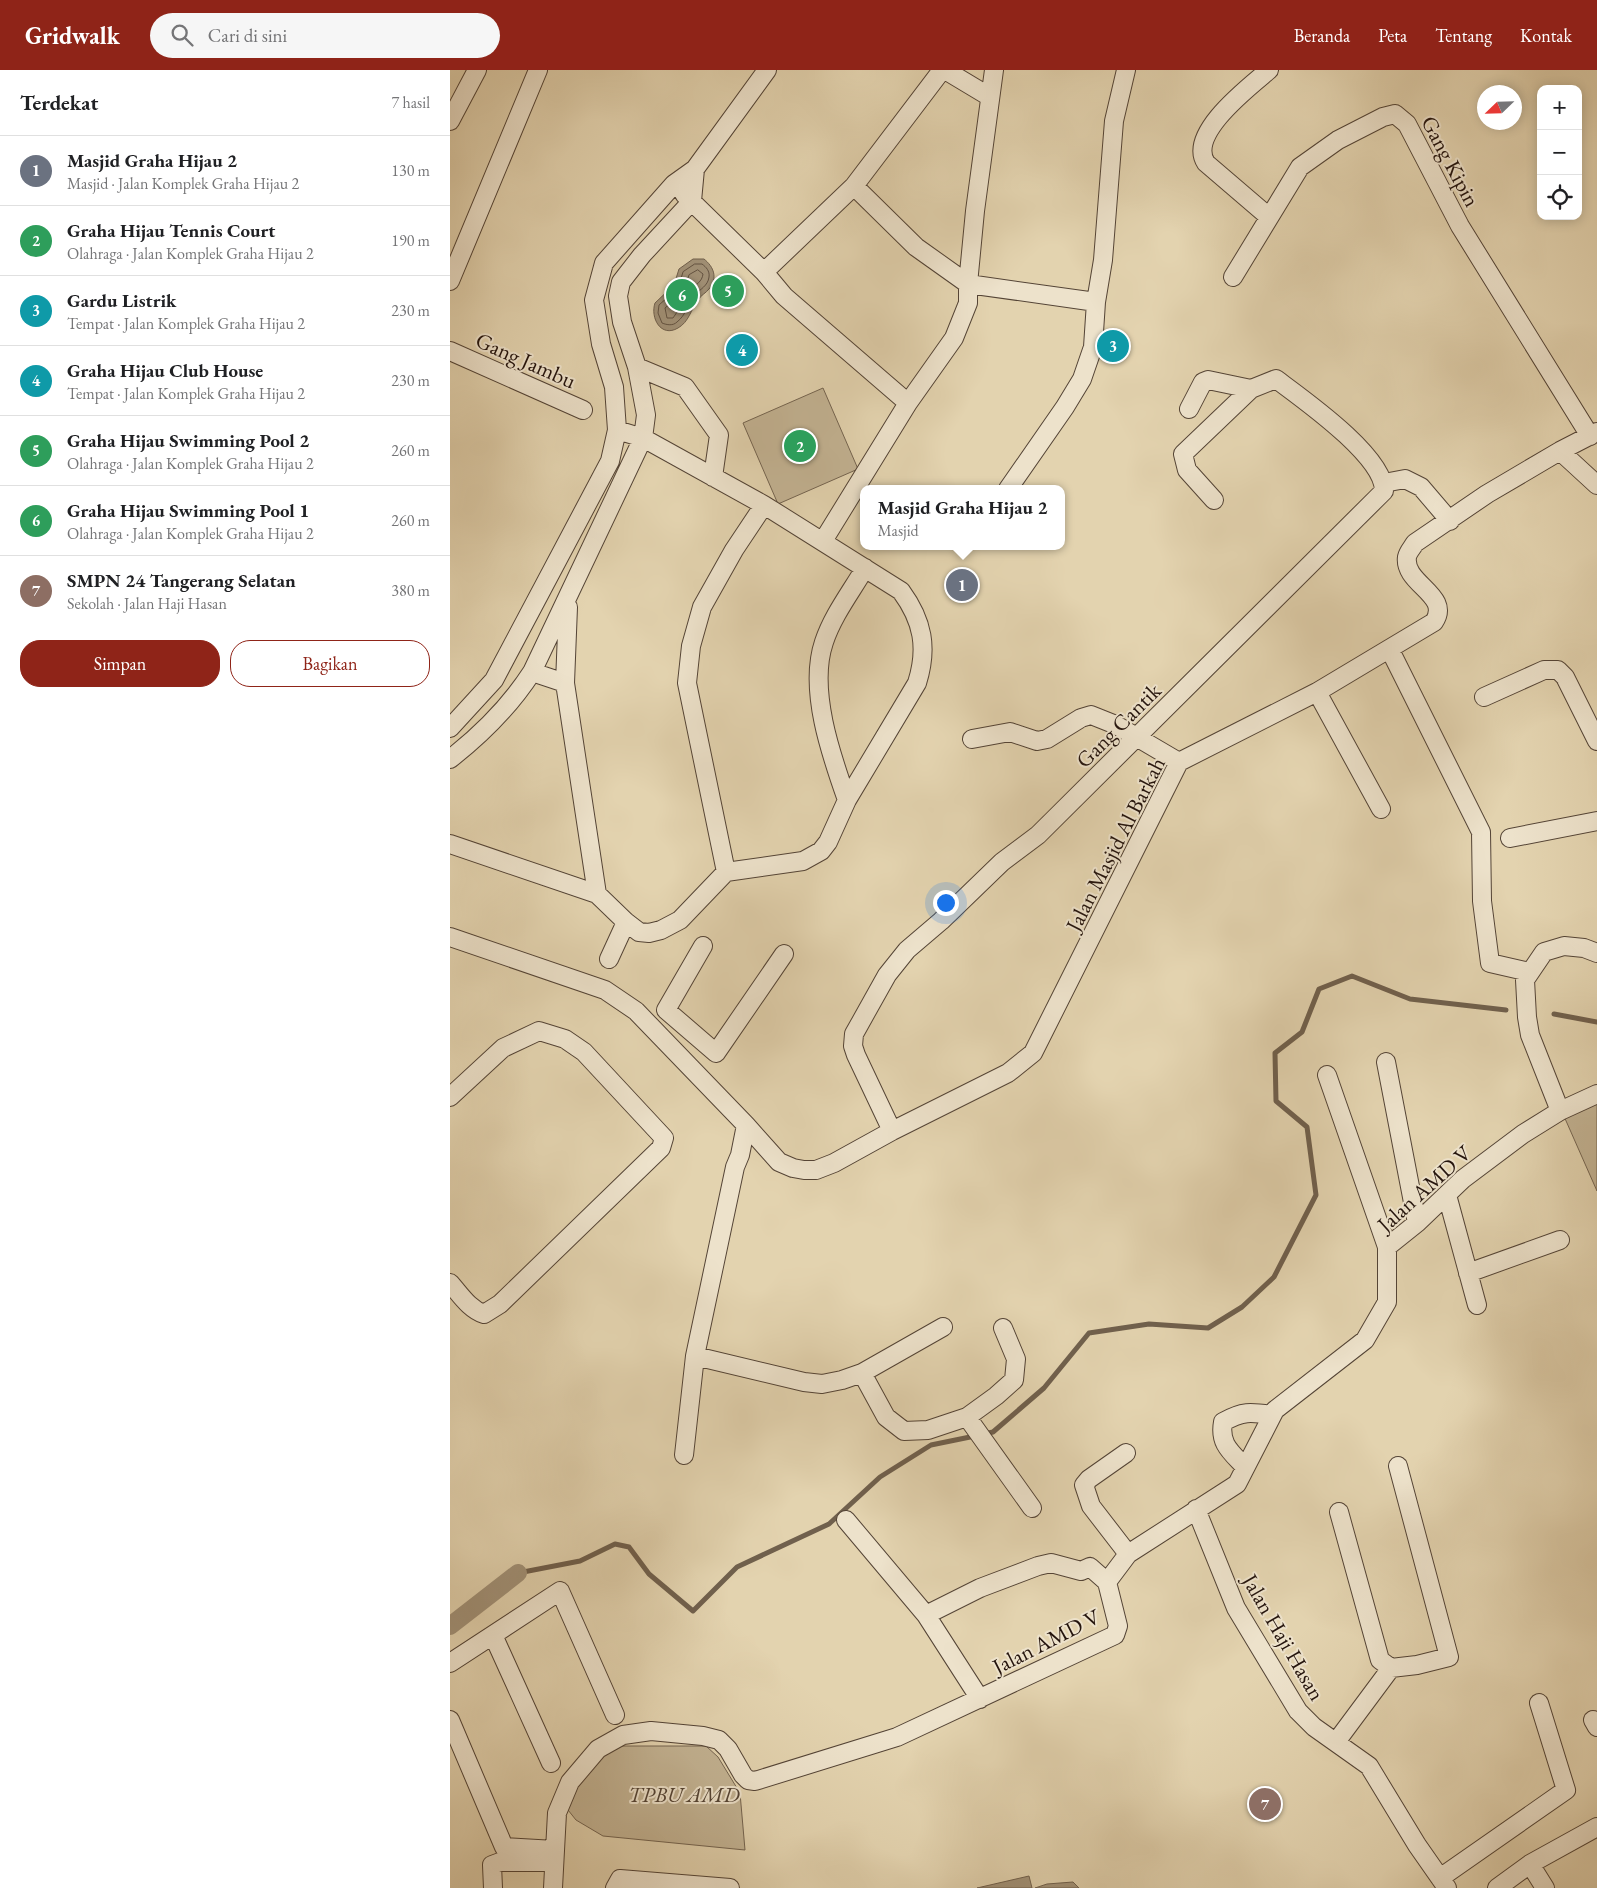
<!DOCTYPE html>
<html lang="id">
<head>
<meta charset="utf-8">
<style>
	body { margin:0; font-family:"EB Garamond",serif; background:#f6f6f6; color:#202124 }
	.controls { position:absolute; right:15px; top:15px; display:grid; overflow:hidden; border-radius:10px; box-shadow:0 2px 12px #0003 }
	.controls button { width:45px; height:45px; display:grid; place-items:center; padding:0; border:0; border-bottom:1px solid #e0e0e0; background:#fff; color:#202124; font:25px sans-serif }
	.compass { position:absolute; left:1027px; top:15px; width:45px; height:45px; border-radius:50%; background:#fff; box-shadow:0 2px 12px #0003; rotate:247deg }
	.you { position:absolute; left:495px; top:832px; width:18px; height:18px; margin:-12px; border:4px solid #fff; border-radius:50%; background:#1a73e8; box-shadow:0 0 0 8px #1a73e833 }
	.badge { display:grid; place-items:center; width:32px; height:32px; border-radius:50%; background:#8f2418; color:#fff; font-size:16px; font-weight:700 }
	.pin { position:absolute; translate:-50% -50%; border:2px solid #fff; box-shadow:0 1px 5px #0006 }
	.popup { position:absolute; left:410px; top:415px; width:205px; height:65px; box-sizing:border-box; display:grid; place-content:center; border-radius:10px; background:#fff; filter:drop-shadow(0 1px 4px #0005); font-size:16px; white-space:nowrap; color:#757577 }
	.popup b { font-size:19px; color:#202124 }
	.popup::after { content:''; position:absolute; left:50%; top:100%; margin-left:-10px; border:10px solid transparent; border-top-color:#fff }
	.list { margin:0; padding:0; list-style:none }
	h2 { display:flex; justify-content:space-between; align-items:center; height:65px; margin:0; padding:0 20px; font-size:21px }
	h2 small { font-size:16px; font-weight:400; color:#757577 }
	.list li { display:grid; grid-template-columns:32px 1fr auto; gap:15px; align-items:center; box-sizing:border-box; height:70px; padding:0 20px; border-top:1px solid #e0e0e0 }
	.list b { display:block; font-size:19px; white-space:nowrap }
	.list p { margin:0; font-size:16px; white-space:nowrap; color:#757577 }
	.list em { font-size:16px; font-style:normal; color:#757577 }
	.actions { display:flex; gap:10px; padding:15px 20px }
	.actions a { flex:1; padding:11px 0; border:1px solid #8f2418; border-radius:20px; text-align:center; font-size:18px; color:#8f2418 }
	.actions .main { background:#8f2418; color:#fff }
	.icon { flex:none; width:28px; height:28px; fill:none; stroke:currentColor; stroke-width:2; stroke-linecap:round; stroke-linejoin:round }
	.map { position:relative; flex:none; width:1147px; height:1818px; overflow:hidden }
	header { display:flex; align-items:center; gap:30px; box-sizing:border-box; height:70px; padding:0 25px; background:#8f2418; color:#fff }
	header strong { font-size:24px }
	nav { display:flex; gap:28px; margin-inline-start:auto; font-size:18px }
	.search { width:350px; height:45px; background:#f6f6f6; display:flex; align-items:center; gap:12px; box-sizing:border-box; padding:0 18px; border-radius:28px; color:#757577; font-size:19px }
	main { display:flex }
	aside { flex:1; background:#fff }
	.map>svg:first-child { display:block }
	.green { fill:#c3b393; stroke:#746450 }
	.water { fill:#a29278; stroke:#70604d }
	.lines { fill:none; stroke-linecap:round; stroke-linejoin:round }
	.shore { stroke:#635342; stroke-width:1 }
	.stream { stroke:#70604d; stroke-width:5 }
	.canal { stroke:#a29278; stroke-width:18 }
	.street-casing { stroke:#544436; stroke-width:20 }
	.street { stroke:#ede2cb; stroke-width:18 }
	.labels { text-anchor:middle; stroke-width:4; stroke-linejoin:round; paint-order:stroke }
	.street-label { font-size:22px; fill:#24140d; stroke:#ede2cb }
	.park-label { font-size:22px; font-style:italic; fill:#544435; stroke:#ede2cb }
</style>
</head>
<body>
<header>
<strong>Gridwalk</strong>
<div class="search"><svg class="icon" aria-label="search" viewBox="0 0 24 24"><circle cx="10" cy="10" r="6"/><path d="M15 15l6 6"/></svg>Cari di sini</div>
<nav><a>Beranda</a><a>Peta</a><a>Tentang</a><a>Kontak</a></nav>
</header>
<main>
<aside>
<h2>Terdekat<small>7 hasil</small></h2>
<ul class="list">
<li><span class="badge" style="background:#6b7280">1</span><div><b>Masjid Graha Hijau 2</b><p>Masjid · Jalan Komplek Graha Hijau 2</p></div><em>130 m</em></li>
<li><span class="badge" style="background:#2e9e5b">2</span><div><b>Graha Hijau Tennis Court</b><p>Olahraga · Jalan Komplek Graha Hijau 2</p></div><em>190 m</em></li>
<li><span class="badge" style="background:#0f9aa8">3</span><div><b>Gardu Listrik</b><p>Tempat · Jalan Komplek Graha Hijau 2</p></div><em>230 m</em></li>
<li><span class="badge" style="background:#0f9aa8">4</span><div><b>Graha Hijau Club House</b><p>Tempat · Jalan Komplek Graha Hijau 2</p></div><em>230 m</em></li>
<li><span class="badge" style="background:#2e9e5b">5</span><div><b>Graha Hijau Swimming Pool 2</b><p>Olahraga · Jalan Komplek Graha Hijau 2</p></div><em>260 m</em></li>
<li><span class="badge" style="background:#2e9e5b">6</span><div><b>Graha Hijau Swimming Pool 1</b><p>Olahraga · Jalan Komplek Graha Hijau 2</p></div><em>260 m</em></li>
<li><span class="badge" style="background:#8d6e63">7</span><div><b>SMPN 24 Tangerang Selatan</b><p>Sekolah · Jalan Haji Hasan</p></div><em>380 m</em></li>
</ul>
<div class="actions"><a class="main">Simpan</a><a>Bagikan</a></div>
</aside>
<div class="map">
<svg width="1147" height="1818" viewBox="0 0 1147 1818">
	<rect width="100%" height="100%" fill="#e3d3af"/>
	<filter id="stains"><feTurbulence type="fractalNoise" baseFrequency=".004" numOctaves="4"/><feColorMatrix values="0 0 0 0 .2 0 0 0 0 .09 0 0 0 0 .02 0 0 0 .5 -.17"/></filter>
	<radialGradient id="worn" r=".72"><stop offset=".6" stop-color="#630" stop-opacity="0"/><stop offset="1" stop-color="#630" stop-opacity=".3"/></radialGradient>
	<path class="green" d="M373,318L408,399L328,434L293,353Z
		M1147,1031V1121L1113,1044Z
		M164,1676H256L268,1687L290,1723L295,1780L153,1766L126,1750L114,1735L137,1699Z"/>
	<path class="water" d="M243,189H254C264,197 268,208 259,219C256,223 251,225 248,230C241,239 239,252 228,258C211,268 200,248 205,233L224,215L229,199Z
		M269 221a9 9 0 1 1 18 0a9 9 0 1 1-18 0Z
		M579,1806L582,1818H527Z
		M623,1812L629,1818H585L597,1814Z"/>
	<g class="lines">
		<path class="shore" d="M245,194H252C256,197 260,201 259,207C258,216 250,219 245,225C238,234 236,245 227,252C223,256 217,255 212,253L208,243L209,235L228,218L233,202Z
			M248,200L253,204C252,212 246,214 241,220C234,228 230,239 223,248H217L215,238L233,222L239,205Z"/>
		<path class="stream" d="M1104,944L1147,952
			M534,1364L543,1362L594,1318L639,1263L699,1254L758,1258L792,1237L824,1207L866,1125L857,1057L826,1031L825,983L852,962L869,919L902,906L960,929L1056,940
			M68,1503L130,1491L165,1474L179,1477L199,1504L243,1541L287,1497L379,1454L430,1407L481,1375L525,1366"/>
		<path class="canal" d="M0,1556L68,1503"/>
		<defs>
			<path id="street" d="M495,0L540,27
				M819,0C799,17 737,64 756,93L819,147
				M0,51L27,0
				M404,116L466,177L518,214L646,232
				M234,124L314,202L334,226L458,333
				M314,202L404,116L492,0
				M783,207L850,97L888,70L933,47L945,44L957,54L1010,156L1140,366
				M0,211L88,0
				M0,281L133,340
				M187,297L235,317L269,365L263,407
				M739,339L753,312L758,310L801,319
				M1110,381L1147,415
				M934,413L955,409L971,417L1000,451
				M558,419L615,337L632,309L643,277L646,232L653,190L664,51L676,0
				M373,471L458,333L504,268L518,233V214L525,141L544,0
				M118,537L115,613L147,824
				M940,580L1031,762L1032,831L1040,893L1079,902
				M82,602L115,613
				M867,622L931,739
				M1034,627L1094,600H1108L1115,607L1147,671
				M0,658L44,610L160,391L167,360L164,317L151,274L144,230L154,193L224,114L245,99L317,0
				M522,669L560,662L587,671L597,669L631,648L641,645L666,655L729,692
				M0,689C32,664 60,636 82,602L193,368L196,345L187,297L172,252L168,226L171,212L192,185L242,131L245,99
				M397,730C381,685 358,619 374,572C383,545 401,522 415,498
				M1060,768L1147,751
				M0,774L147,824L176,852L189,862L199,863L211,860L230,850L276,802L353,791L371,781L378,772L397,730L467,613C478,578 473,551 451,521L314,435L193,368L167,360
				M276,802L237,613L241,576L252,537L284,480L314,435
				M0,867L155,920L186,941L296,1055L329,1092L343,1098L354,1100H366L384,1093L442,1061L558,1003L583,983L729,692L867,622L984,552C1002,525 953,514 957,487C958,482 962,478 965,473L1037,424L1110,381L1147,362
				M253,876L216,940L266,983L334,884
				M159,889L176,852
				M936,992L967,1153
				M0,1027L53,978L89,961L115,969L134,982L214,1068L211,1078L50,1234L34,1244C19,1239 10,1224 0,1213
				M1110,1041L1080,965L1077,947L1075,910L1094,882L1114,876L1134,878L1147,883
				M296,1055L290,1085L285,1097L245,1286L354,1312L372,1314L392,1310L412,1303L436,1347L454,1361L478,1360L517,1347L546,1326L564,1310L566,1289L553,1258
				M442,1061L406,985L403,976L404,964L437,905L457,880L491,851L552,792L588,765L934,421C934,386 854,330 826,309L801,319L733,384L737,400L764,430
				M997,1125L1027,1235
				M937,1177L967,1153L1013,1109L1073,1064L1110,1041L1147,1024
				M1018,1203L1110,1170
				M412,1303L493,1257
				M517,1347L582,1438
				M676,1383L639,1409L634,1415L641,1436L678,1484
				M234,1385L245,1286
				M795,1397C781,1382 769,1374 773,1352C793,1341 800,1342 822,1345
				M746,1439L786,1538L848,1641L864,1657L919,1696L967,1775L997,1818
				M889,1442L930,1590L941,1598
				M396,1450L476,1545L530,1629
				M476,1545L530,1518L588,1496L601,1493L631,1501L640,1497L657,1512
				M43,1565L101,1693
				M0,1593L110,1521L165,1645
				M0,1650L54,1777L105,1780
				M1143,1650L1147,1657
				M886,1672L941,1598L967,1595L999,1587L948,1396
				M1080,1794L1095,1818
				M990,1808L1116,1720L1089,1633
				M43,1818L42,1795L50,1792H104
				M103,1818L107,1743L120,1712L148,1679L173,1665L201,1661L253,1666L269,1670L278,1679L293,1705L298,1710L305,1711L447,1667L665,1565L668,1556L657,1512L678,1484L787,1414L825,1340L915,1270L937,1232V1177L877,1005
				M165,1818L170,1809L280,1818
				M1047,1818L1080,1794L1147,1757"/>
		</defs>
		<use href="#street" class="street-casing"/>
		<use href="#street" class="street"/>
	</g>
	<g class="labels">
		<g class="street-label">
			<text transform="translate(1001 91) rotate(62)" y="8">Gang Kipin</text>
			<text transform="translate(76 290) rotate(24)" y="8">Gang Jambu</text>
			<text transform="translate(668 655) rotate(-45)" y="8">Gang Cantik</text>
			<text transform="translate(665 774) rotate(-63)" y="8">Jalan Masjid Al Barkah</text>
			<text transform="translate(974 1118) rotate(-42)" y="8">Jalan AMD V</text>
			<text transform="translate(834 1567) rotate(60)" y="8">Jalan Haji Hasan</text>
			<text transform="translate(596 1571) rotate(-27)" y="8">Jalan AMD V</text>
		</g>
		<g class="park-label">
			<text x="234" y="1732">TPBU AMD</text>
		</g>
	</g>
	<rect width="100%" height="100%" filter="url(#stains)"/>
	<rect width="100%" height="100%" fill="url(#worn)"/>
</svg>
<div class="controls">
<button>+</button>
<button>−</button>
<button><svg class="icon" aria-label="locate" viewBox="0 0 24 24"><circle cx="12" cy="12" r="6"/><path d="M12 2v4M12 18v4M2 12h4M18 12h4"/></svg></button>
</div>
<svg class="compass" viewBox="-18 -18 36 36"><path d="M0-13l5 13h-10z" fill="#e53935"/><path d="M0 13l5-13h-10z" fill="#757577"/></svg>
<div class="you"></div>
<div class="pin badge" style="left:512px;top:515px;background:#6b7280">1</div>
<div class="popup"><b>Masjid Graha Hijau 2</b>Masjid</div>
<div class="pin badge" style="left:350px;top:376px;background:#2e9e5b">2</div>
<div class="pin badge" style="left:663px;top:276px;background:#0f9aa8">3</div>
<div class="pin badge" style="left:292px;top:280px;background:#0f9aa8">4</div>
<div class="pin badge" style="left:278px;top:221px;background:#2e9e5b">5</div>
<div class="pin badge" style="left:232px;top:225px;background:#2e9e5b">6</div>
<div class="pin badge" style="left:815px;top:1734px;background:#8d6e63">7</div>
</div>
</main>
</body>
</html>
